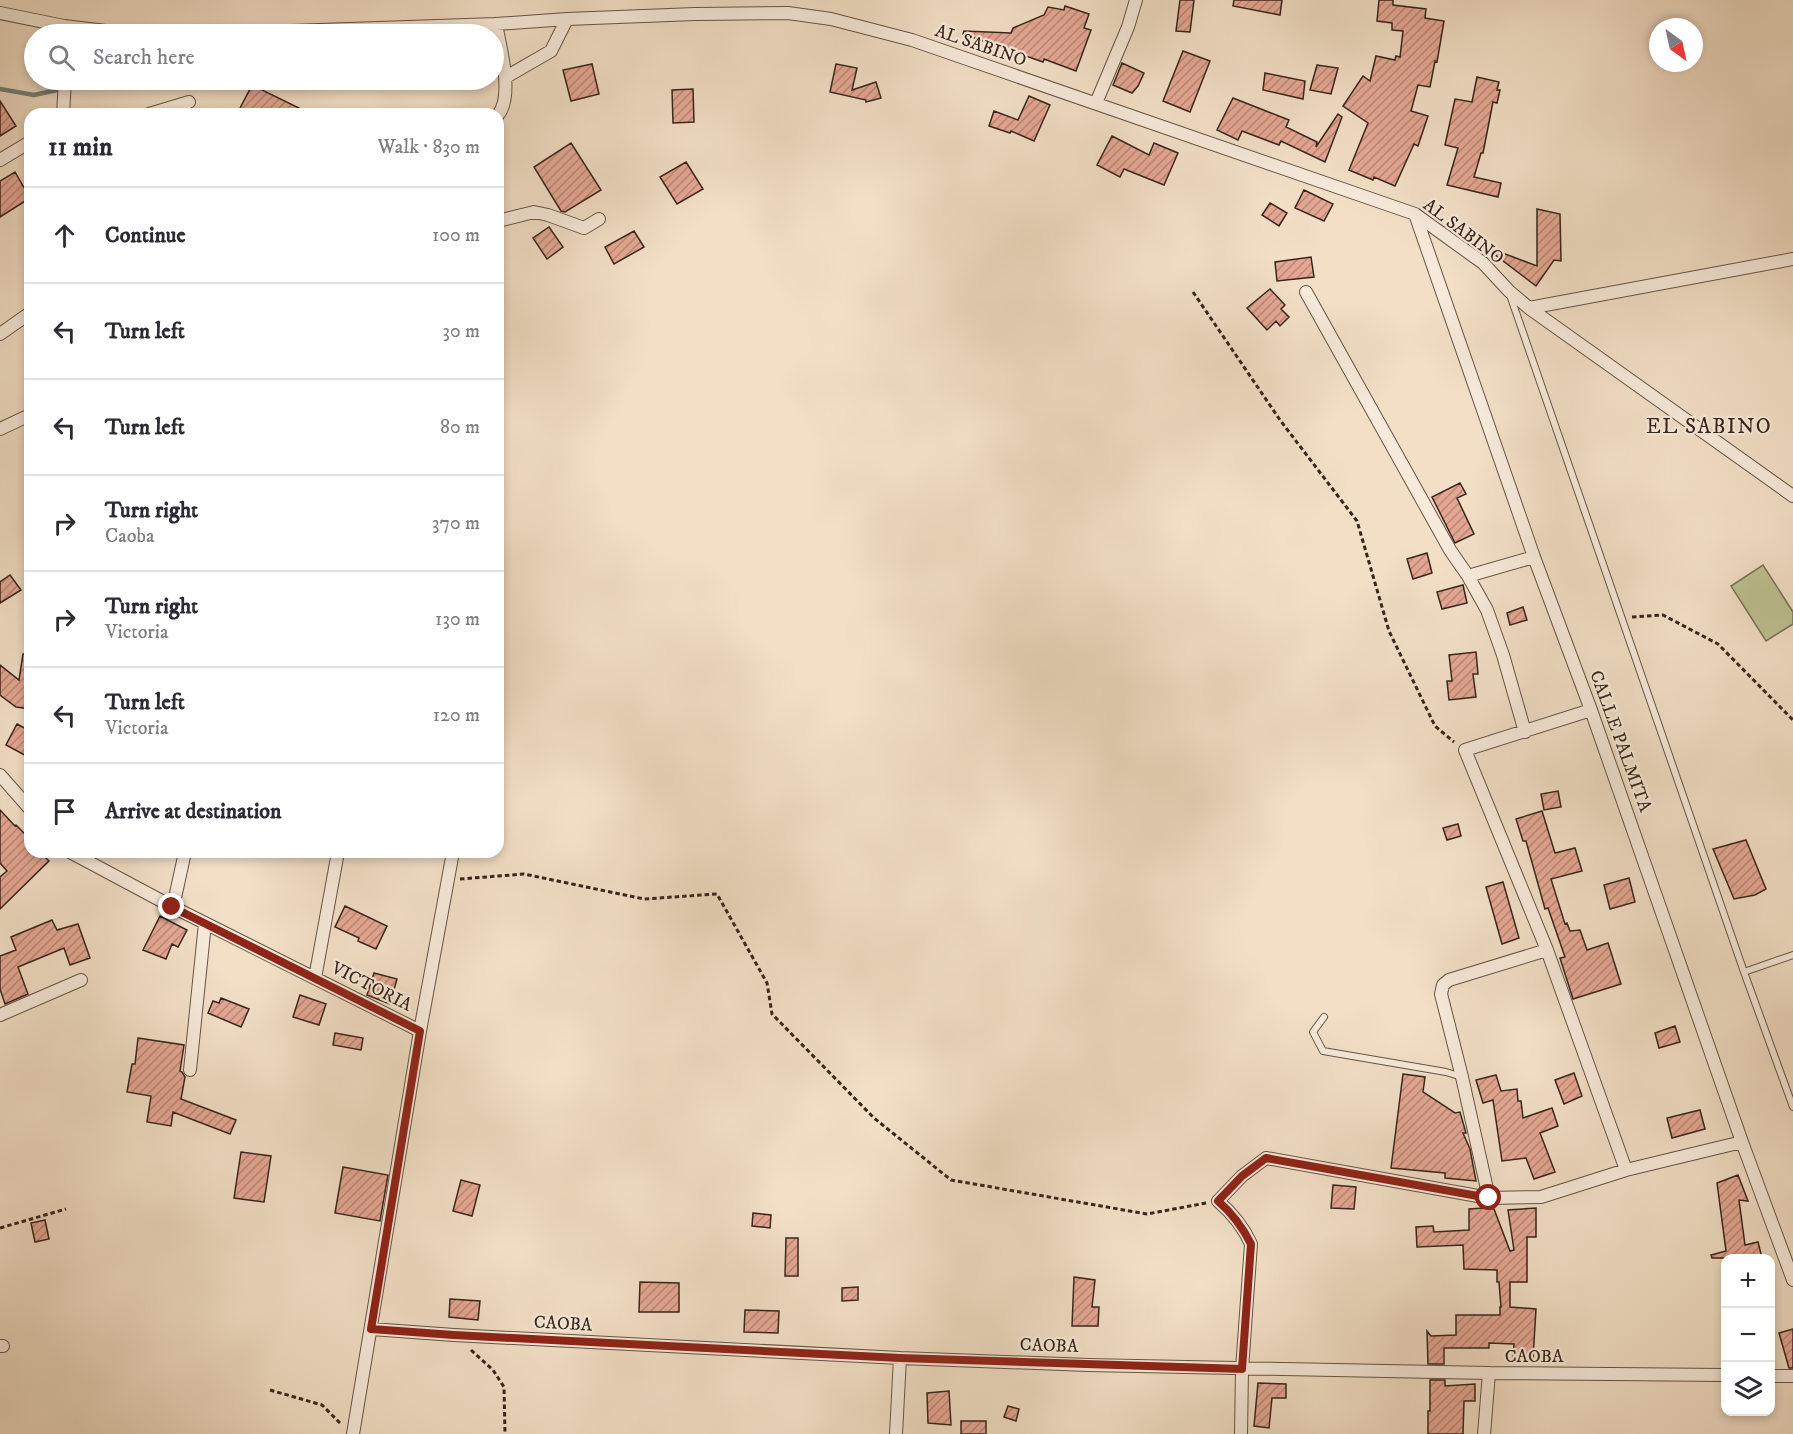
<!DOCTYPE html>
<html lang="en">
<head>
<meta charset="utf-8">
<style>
	body { margin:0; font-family:"IM FELL DW Pica",serif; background:#f2f2f3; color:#2b2b33 }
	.controls { position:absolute; right:18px; bottom:18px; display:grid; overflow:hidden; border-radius:12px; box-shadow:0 3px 9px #0003 }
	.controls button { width:54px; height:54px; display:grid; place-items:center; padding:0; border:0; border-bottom:2px solid #e1e1e2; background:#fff; color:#2b2b33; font:30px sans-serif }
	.compass { position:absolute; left:1649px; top:18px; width:54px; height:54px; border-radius:50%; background:#fff; box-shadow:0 3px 9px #0003; rotate:147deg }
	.stop { position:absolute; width:18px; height:18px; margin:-14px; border:4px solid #8f2418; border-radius:50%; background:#fff }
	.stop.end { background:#8f2418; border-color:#fff; box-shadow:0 2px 6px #0008 }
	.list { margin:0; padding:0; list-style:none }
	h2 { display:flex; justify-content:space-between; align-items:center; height:78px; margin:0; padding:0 24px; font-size:26px }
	h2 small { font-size:20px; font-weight:400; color:#7c7c81 }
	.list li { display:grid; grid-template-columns:39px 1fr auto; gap:18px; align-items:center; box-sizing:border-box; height:96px; padding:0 24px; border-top:2px solid #e1e1e2 }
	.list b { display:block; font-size:22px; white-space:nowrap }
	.list p { margin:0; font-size:20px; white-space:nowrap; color:#7c7c81 }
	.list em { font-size:20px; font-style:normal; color:#7c7c81 }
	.icon { flex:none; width:33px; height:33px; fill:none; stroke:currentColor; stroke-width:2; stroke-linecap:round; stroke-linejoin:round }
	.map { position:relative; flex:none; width:1793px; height:1434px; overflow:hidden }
	.search { position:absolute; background:#fff; box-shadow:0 3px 9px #0003; left:24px; top:24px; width:480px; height:66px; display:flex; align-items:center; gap:15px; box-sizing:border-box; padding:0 21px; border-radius:33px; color:#7c7c81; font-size:22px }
	.panel { position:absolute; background:#fff; box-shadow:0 3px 9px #0003; left:24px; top:108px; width:480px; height:750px; border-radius:18px }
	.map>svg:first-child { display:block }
	.park { fill:#bec192; stroke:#7a7356; stroke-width:1.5 }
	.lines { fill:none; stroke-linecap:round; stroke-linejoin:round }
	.stream { stroke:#738079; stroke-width:4.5 }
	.building { fill:url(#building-hatch); stroke:#37251b; stroke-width:1.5 }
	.service-casing { stroke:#665446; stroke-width:8 }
	.minor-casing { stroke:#665446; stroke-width:14 }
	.path { stroke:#37251b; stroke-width:3; stroke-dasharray:4.5 3; stroke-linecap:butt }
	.service { stroke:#f7eada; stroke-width:6 }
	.minor { stroke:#f7eada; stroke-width:12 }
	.route { stroke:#8f2418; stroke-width:8 }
	.labels { text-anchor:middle; stroke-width:4.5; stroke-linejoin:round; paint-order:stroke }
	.street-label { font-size:18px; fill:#37251b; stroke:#f7eada }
	.quarter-label { font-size:21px; letter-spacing:1.5px; fill:#37251b; stroke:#f7eada }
</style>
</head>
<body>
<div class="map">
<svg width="1793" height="1434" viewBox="0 0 1793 1434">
	<defs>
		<pattern id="building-hatch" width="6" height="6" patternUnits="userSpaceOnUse" patternTransform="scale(1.5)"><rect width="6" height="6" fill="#e5a794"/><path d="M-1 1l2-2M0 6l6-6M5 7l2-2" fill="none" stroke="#ba8878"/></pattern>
	</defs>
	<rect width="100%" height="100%" fill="#f2dfc6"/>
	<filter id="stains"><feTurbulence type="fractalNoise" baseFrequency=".00333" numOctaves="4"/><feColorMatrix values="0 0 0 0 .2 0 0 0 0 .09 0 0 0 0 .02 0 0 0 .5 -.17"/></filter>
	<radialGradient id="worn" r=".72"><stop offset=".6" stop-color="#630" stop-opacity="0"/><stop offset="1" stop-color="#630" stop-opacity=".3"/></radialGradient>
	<path class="park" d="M1763,565L1793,612V624L1766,641L1731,586Z"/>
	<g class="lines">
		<path class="stream" d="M0,89L34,95L103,80"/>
	</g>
	<path class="building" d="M1180,0H1194L1190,32L1176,31Z
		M1234,0H1282L1280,15L1233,6Z
		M1379,0H1393V5L1426,9L1425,18L1444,21L1437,62L1435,61L1430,87L1418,85L1411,111L1428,116L1418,146L1414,144L1395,186L1374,177L1373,180L1349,170L1368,123L1343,106L1363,76L1370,81L1376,56L1395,60L1396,56L1400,57L1403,31L1392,30V23L1377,21Z
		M1065,6L1089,14L1084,28L1091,30L1076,71L1044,59L1043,62L963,34L964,31L1011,33L1013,28L1044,15L1048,7L1064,10Z
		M1183,51L1210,61L1190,112L1163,101Z
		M1122,63L1144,73L1138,86L1132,93L1113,85Z
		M592,64L599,94L571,101L563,70Z
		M836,64L857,68L852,90L876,82L881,98L866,102V100L830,92Z
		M1317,65L1338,68L1331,94L1310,90Z
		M1265,73L1305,81L1303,99L1263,90Z
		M1477,77L1499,82L1497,90H1500L1497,103L1493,102L1483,153H1481L1474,177L1501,183L1498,197L1447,185L1458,148L1445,145L1455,99L1472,102Z
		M252,85L311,114H237Z
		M693,89L694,122L673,123L672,90Z
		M1029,96L1050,105L1034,141L1011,131L1010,133L989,126L994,111L1018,120Z
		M1233,98L1289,120L1286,127L1317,142L1316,147L1338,114L1342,117L1325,162L1281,141L1279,145L1242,131L1238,140L1217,130Z
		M0,101L16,126L0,136Z
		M1112,136L1149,155L1154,143L1178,153L1164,185L1124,169L1120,177L1097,165Z
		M571,143L601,190L565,212L561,211L534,167Z
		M686,162L703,189L677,204L660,177Z
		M15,172L30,198L0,217V181Z
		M1304,190L1333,204L1324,221L1295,208Z
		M1270,203L1287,213L1279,226L1262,215Z
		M1537,209L1560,214L1561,261L1554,260L1536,286L1490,251L1492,249L1537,266Z
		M549,227L563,247L547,259L533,238Z
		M634,231L644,247L614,264L605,247Z
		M1311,257L1314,277L1277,281L1275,262Z
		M1270,289L1285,305L1281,309L1289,317L1280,326L1276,321L1267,330L1247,308Z
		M1460,483L1466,494L1457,498L1474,534L1455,543L1432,497Z
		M1427,553L1432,573L1413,579L1407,559Z
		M10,575L21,590L0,603V582Z
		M1463,585L1467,603L1442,609L1437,592Z
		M1523,607L1527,620L1510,625L1507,613Z
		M1476,652L1478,674H1473L1476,697L1449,700L1447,681H1452L1449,655Z
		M23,654L30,655V709L16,707L0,695V665L19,680Z
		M17,724L30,731V758L6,745Z
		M1558,791L1561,807L1544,810L1541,794Z
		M0,810L15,826L16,825L30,839V852H40L49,861L0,909V877L7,871L0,863Z
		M1542,811L1555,853L1575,848L1582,871L1551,879L1565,924L1567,923L1570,931L1580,930L1587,950L1608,943L1621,984L1573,999L1560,958L1565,957L1548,908L1545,909L1526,841H1523L1516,819Z
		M1458,824L1461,836L1447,840L1443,828Z
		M1746,840L1766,889L1755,895L1734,899L1713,849Z
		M1629,878L1635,902L1610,909L1604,885Z
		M1503,882L1519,938L1502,944L1486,887Z
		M345,906L387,926L376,949L358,941L359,938L335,927Z
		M160,916L187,930L178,947L172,944L166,959L143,950Z
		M52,920L57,930L78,924L90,958L70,965L64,948L18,967L28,994L5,1004L0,989V956L16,950L11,937Z
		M374,973L397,979L390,1004L367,995Z
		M300,995L326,1004L319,1025L293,1017Z
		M221,998L249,1009L241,1027L208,1013L213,1001L219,1003Z
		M1675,1026L1680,1042L1659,1048L1655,1033Z
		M335,1033L363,1038L361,1050L333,1045Z
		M138,1038L184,1045L180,1071L182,1072L185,1077L181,1099L236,1120L230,1134L173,1112L171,1126L147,1122L151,1096L127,1092L132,1064H135Z
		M1574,1073L1582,1096L1564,1104L1555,1080Z
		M1403,1074L1425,1077L1423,1092L1455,1113L1460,1112L1466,1133H1463L1470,1149L1476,1181L1445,1178V1173L1391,1168Z
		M1496,1075L1501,1091L1517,1089L1518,1101H1521L1523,1118L1552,1108L1558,1126L1540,1133L1555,1172L1534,1179L1526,1158L1502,1161L1493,1100L1483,1103L1476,1080Z
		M1700,1110L1705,1129L1672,1138L1667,1118Z
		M241,1152L271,1156L264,1202L234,1198Z
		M343,1167L388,1175L380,1221L335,1213Z
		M1738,1175L1748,1201L1739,1200L1745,1245L1758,1242L1762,1258H1712L1711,1255L1726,1251L1717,1183Z
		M461,1180L480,1185L472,1216L453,1211Z
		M1333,1185L1356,1187L1354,1209L1331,1208Z
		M1484,1208L1494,1209L1510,1251L1514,1250L1508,1210L1536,1208V1237H1527V1282H1510V1307L1536,1309L1533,1359L1513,1358L1514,1344L1489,1343V1348H1444V1364H1428L1427,1331L1431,1336L1456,1335V1315H1500V1307H1501L1499,1282H1497V1270L1464,1269L1463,1245L1417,1247L1416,1227L1433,1226L1434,1232L1469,1230V1209Z
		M753,1213L771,1215L770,1228L752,1226Z
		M45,1220L49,1239L35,1242L31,1223Z
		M786,1238H798V1276H785Z
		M1074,1277L1095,1280L1092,1307H1099L1098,1326H1072Z
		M640,1282L679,1283V1312H639Z
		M858,1287V1300L842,1301V1288Z
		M450,1299L480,1301L478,1320L449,1317Z
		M745,1310L779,1311L778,1333L744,1332Z
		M1793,1329V1368H1789L1779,1333Z
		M1430,1380H1445V1386L1475,1384V1401H1464L1463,1434H1428V1411H1430Z
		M1258,1383L1286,1384V1398H1272L1269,1428L1254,1426Z
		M949,1391L951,1425L928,1423L927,1393Z
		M1008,1406L1019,1409L1016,1421L1004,1417Z
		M961,1421H986V1434H961Z"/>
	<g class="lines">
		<defs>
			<path id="service" d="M1510,295L1744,972L1793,1107
				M1744,972L1793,955
				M1324,1017L1313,1032L1323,1051L1446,1072L1462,1077"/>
			<path id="minor" d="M0,13L64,26L131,34
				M496,24C500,47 514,96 498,115
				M207,34L496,24L567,19L695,14L788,13L831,19L912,40L1415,214L1483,263L1509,291L1529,308L1793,496
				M506,77L551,51L567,19
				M1096,103L1128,27L1136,0
				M63,114L65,80
				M149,114L189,102
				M0,160L30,142
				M1415,214L1534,557L1591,710L1742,1142L1793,1280
				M498,221L534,212L548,215L584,228L599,219
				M1306,292L1450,550L1468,576L1534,557
				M1529,308L1793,259
				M0,334L30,313
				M0,429L30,415
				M1468,576L1487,610L1503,655L1525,732
				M1591,710L1465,750L1547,950L1626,1170
				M0,775L30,809
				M70,852L173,907L420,1031L353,1434
				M173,907L185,852
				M315,978L338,852
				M0,1015L81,980
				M420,1031L453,852
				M190,1070L205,923
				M1489,1198L1462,1077L1441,994L1443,985L1449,980L1547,950
				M371,1329L454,1335L900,1358L1088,1365L1489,1373L1726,1375
				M0,1346H3
				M1770,1376H1793
				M896,1434L900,1358
				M1241,1434L1242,1369L1251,1244C1243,1226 1233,1214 1218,1201L1242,1176L1266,1158L1489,1198L1541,1197L1626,1170L1742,1142
				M1484,1434L1489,1373"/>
		</defs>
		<use href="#service" class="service-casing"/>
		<use href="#minor" class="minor-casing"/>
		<path class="path" d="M1193,292L1280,420L1357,521L1389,631L1435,726L1454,742
			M1632,617L1663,615L1718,644L1793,720
			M460,879L524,874L644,899L717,894L767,983L772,1014L874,1118L951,1180L1147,1214L1206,1203
			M0,1228L66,1209
			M471,1350L493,1370L504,1387L505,1434
			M270,1390L322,1405L341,1424"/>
		<use href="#service" class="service"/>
		<use href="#minor" class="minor"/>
	</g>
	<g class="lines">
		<path class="route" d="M172,907L420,1031L371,1329L454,1335L900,1358L1242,1369L1251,1244C1242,1226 1233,1214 1218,1201L1242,1176L1266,1158L1489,1198"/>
	</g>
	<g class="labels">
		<g class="street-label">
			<text transform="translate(981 45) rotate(19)" y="6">AL SABINO</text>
			<text transform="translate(1464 231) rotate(37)" y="6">AL SABINO</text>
			<text transform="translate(1621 741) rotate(70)" y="6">CALLE PALMITA</text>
			<text transform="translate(372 986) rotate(27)" y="6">VICTORIA</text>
			<text transform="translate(563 1323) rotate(3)" y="6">CAOBA</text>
			<text transform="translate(1049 1345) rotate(2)" y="6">CAOBA</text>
			<text x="1534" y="1362">CAOBA</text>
		</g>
		<g class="quarter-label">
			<text x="1709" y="433">EL SABINO</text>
		</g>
	</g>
	<rect width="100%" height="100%" filter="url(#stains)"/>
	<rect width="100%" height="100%" fill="url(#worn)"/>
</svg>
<div class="controls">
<button>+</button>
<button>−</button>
<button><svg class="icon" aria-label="layers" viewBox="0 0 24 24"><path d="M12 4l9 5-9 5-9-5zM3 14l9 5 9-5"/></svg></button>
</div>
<svg class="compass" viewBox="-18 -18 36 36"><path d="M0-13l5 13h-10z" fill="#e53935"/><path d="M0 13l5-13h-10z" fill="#7c7c81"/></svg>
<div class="stop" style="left:1489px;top:1198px"></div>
<div class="stop end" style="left:172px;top:907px"></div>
<div class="search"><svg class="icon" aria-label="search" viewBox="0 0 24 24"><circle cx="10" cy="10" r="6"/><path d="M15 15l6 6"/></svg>Search here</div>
<section class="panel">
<h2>11 min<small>Walk · 830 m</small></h2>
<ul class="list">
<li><svg class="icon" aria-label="ahead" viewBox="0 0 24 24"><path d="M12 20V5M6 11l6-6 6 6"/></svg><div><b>Continue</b></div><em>100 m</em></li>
<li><svg class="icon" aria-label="left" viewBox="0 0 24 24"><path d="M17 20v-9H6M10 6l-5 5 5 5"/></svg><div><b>Turn left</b></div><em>30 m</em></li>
<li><svg class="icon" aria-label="left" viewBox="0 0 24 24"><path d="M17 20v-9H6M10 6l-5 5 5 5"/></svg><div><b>Turn left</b></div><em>80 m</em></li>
<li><svg class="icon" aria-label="right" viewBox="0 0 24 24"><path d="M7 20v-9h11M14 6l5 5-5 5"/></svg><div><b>Turn right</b><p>Caoba</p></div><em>370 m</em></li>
<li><svg class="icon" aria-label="right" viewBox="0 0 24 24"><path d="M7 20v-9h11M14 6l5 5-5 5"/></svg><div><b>Turn right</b><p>Victoria</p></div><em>130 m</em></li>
<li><svg class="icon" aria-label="left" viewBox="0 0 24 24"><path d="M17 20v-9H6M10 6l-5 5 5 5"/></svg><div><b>Turn left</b><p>Victoria</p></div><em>120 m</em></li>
<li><svg class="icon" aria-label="arrive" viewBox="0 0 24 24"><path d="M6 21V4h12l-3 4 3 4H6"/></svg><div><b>Arrive at destination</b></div></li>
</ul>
</section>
</div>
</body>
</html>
